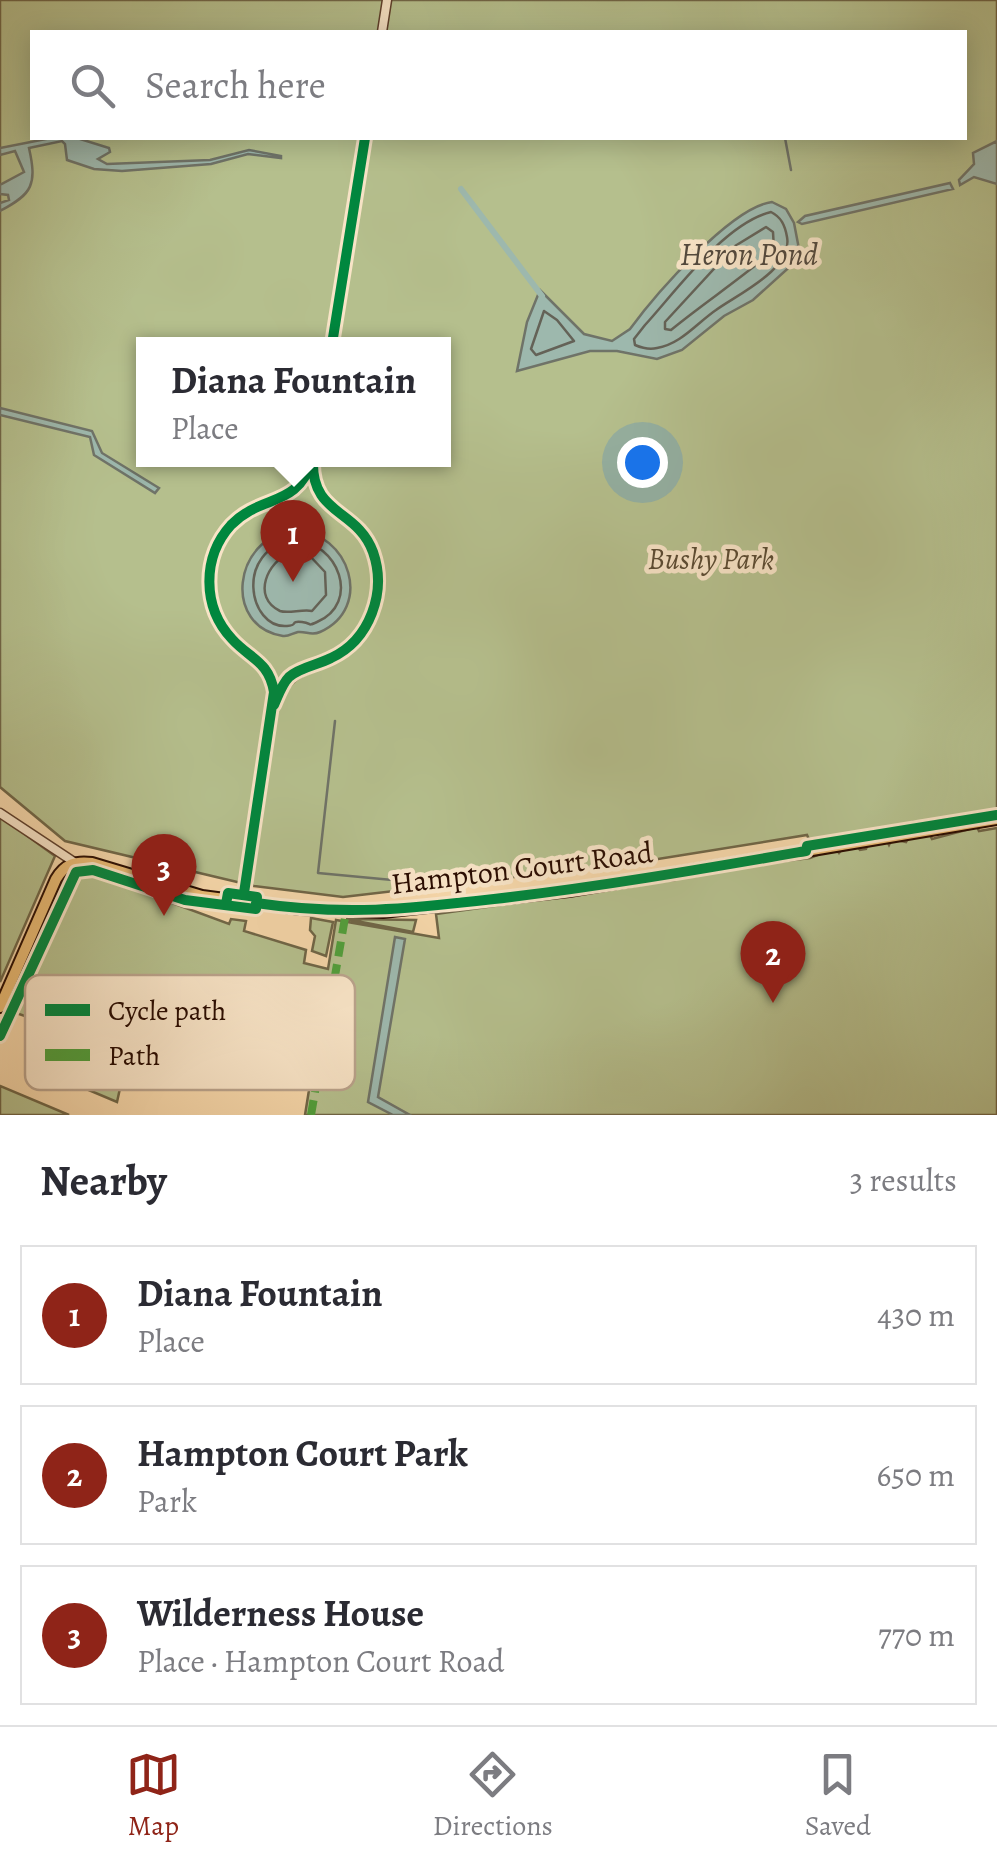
<!DOCTYPE html>
<html lang="en">
<head>
<meta charset="utf-8">
<style>
	body { margin:0; font-family:Alegreya,serif; background:#f7f7f7; color:#2b2b33 }
	.you { position:absolute; left:642px; top:462px; width:35px; height:35px; margin:-25px; border:8px solid #fff; border-radius:50%; background:#1a73e8; box-shadow:0 0 0 15px #1a73e833 }
	.badge { display:grid; place-items:center; width:65px; height:65px; border-radius:50%; background:#8f2418; color:#fff; font-size:32px; font-weight:700 }
	.pin { position:absolute; translate:-50% -82px; filter:drop-shadow(0 2px 5px #0008) }
	.pin::after { content:''; position:absolute; top:52px; width:35px; height:30px; background:inherit; clip-path:polygon(0 0,100% 0,50% 100%) }
	.popup { position:absolute; left:136px; top:337px; width:315px; height:130px; box-sizing:border-box; display:grid; place-content:center; border-radius:0px; background:#fff; filter:drop-shadow(0 2px 8px #0005); font-size:32px; white-space:nowrap; color:#7c7c81 }
	.popup b { font-size:38px; color:#2b2b33 }
	.popup::after { content:''; position:absolute; left:50%; top:100%; margin-left:-20px; border:20px solid transparent; border-top-color:#fff }
	.list { margin:0; padding:0; list-style:none }
	h2 { display:flex; justify-content:space-between; align-items:center; height:130px; margin:0; padding:0 40px; font-size:42px }
	h2 small { font-size:32px; font-weight:400; color:#7c7c81 }
	.list li { display:grid; grid-template-columns:65px 1fr auto; gap:30px; align-items:center; box-sizing:border-box; height:140px; margin:0 20px 20px; padding:0 20px; border:2px solid #e1e1e2; border-radius:0px }
	.list b { display:block; font-size:38px; white-space:nowrap }
	.list p { margin:0; font-size:32px; white-space:nowrap; color:#7c7c81 }
	.list em { font-size:32px; font-style:normal; color:#7c7c81 }
	.icon { flex:none; width:55px; height:55px; fill:none; stroke:currentColor; stroke-width:2; stroke-linecap:round; stroke-linejoin:round }
	.map { position:relative; flex:none; width:997px; height:1115px; overflow:hidden }
	.search { position:absolute; background:#fff; box-shadow:0 5px 25px #0003; left:30px; right:30px; top:30px; height:110px; display:flex; align-items:center; gap:25px; box-sizing:border-box; padding:0 35px; border-radius:0px; color:#7c7c81; font-size:38px }
	.sheet { height:610px; background:#fff }
	nav { display:flex; justify-content:space-around; align-items:center; box-sizing:border-box; height:140px; border-top:2px solid #e1e1e2; background:#fff; font-size:28px; color:#7c7c81 }
	nav a { display:grid; justify-items:center; gap:5px }
	nav .on { color:#8f2418 }
	.map>svg:first-child { display:block }
	.green { fill:#b5bf8d; stroke:#706647; stroke-width:2.5; fill-rule:evenodd }
	.water { fill:#9db8ad; stroke:#6f7368; stroke-width:2.5 }
	.lines { fill:none; stroke-linecap:round; stroke-linejoin:round }
	.shore { stroke:#646257; stroke-width:2.5 }
	.stream { stroke:#6f7368; stroke-width:2.5 }
	.canal { stroke:#9db8ad; stroke-width:6 }
	.minor-casing { stroke:#5d3e2b; stroke-width:11 }
	.major-casing { stroke:#2a0c01; stroke-width:14 }
	.minor { stroke:#f8e4c7; stroke-width:8 }
	.major { stroke:#eabb74; stroke-width:10 }
	.quiet { stroke:#519f3c; stroke-width:8; stroke-dasharray:15 8; stroke-linecap:butt }
	.cycleway-casing { stroke:#f8e4c7; stroke-width:16 }
	.cycleway { stroke:#00873e; stroke-width:10 }
	.labels { text-anchor:middle; stroke-width:9; stroke-linejoin:round; paint-order:stroke }
	.park-label { font-size:30px; font-style:italic; fill:#5b4b32; stroke:#f8e4c7 }
	.street-label { font-size:30px; fill:#2a0c01; stroke:#f8e4c7 }
	.water-label { font-size:32px; font-style:italic; fill:#52483d; stroke:#f8e4c7 }
	.key { fill:#f8e4c7; stroke:#baa38c; stroke-width:2.5 }
	.key-label { font-size:28px; fill:#2a0c01 }
</style>
</head>
<body>
<div class="map">
<svg width="997" height="1115" viewBox="0 0 997 1115">
	<rect width="100%" height="100%" fill="#f5d6a9"/>
	<filter id="stains"><feTurbulence type="fractalNoise" baseFrequency=".002" numOctaves="4"/><feColorMatrix values="0 0 0 0 .2 0 0 0 0 .09 0 0 0 0 .02 0 0 0 .5 -.17"/></filter>
	<radialGradient id="worn" r=".72"><stop offset=".6" stop-color="#630" stop-opacity="0"/><stop offset="1" stop-color="#630" stop-opacity=".3"/></radialGradient>
	<path class="green" d="M0,0H997V814H969L967,819L937,823L913,822L876,833L820,838L811,844L807,835L633,863L343,897L254,886L65,841L0,787ZM32,32H964V138H32ZM143,344H443V460H143Z
		M0,816L55,856L0,982Z
		M977,827L979,831L997,828V1115H305L309,1090L284,1085L286,1072L128,1052L117,1102L53,1075L69,1031L16,1013L52,933L39,943L43,949L37,961L31,962L19,988L23,994L19,1000L9,1002L62,884L70,875L75,877L70,888H65L60,895L64,903L62,908L56,907L53,912L56,926L81,871L100,873L178,899L176,903L167,901L229,924L231,919L246,921L244,931L306,950L304,963L328,969L336,920L439,938L436,914L630,887V884L675,880L680,875L696,876L725,868L810,858L835,848L839,853L844,847L856,845L860,850L866,849L868,843L886,839L889,845L892,839L906,842L910,835L929,833L932,839Z
		M311,918L333,922L326,956L312,951L315,936L310,930Z
		M346,919L416,920L413,932Z
		M0,1086L69,1115H0Z"/>
	<path class="water" d="M51,138H77L109,148L110,152L98,159L107,164L210,160L249,150L281,156V158L248,154L211,164L122,171L94,169L67,160L65,144L62,141L29,148C37,184 33,194 0,211V203L9,200L8,195L0,194V185L24,172L15,151L0,155V148Z
		M997,141V184L974,177L960,185L959,180L974,164L973,153Z
		M950,183L953,189L802,224L798,222L805,216Z
		M772,202L786,209L794,223L799,249L795,262L753,300L724,316L682,350L657,359L617,351H590L517,371L527,322L540,290L584,334L612,341L630,329C655,295 731,207 772,202Z
		M0,408L92,431L102,453L159,488L155,493L94,455L90,437L0,415Z
		M294,530C350,532 374,608 320,632C311,636 306,631 298,632C293,633 288,637 283,636C223,627 232,538 294,530Z
		M395,937L405,939L378,1097L410,1115H393L368,1102Z"/>
	<g class="lines">
		<path class="shore" d="M771,212C781,217 785,225 787,237C793,269 738,294 716,310C697,323 681,344 657,348C649,350 642,348 635,345L634,339L645,325C677,290 725,223 771,212Z
			M766,227L773,232L774,250C741,279 705,302 671,330L665,329V322L735,246Z
			M544,311L557,320L574,341L536,355L531,349Z
			M294,540C339,542 361,603 317,622C306,627 313,623 302,622C288,621 300,625 287,626C248,629 234,549 294,540Z
			M290,553L309,555L325,572L326,595L312,611C302,609 288,614 280,611C251,597 268,561 290,553Z"/>
		<path class="stream" d="M785,138L791,170
			M335,721L318,873L403,881L408,887"/>
		<path class="canal" d="M461,189L542,296"/>
		<defs>
			<path id="minor" d="M382,32L387,0
				M332,344L365,138
				M276,701C292,666 308,673 336,656C371,635 387,593 374,554C362,518 312,509 313,468
				M0,813L74,862
				M242,901L274,692C269,661 250,659 232,639C202,607 202,557 231,525C262,493 297,509 312,460"/>
			<path id="major" d="M0,1007L56,879C65,864 75,861 92,863L202,896L301,909L383,912L569,891L997,819"/>
		</defs>
		<use href="#minor" class="minor-casing"/>
		<use href="#major" class="major-casing"/>
		<use href="#minor" class="minor"/>
		<use href="#major" class="major"/>
		<path class="quiet" d="M320,1066L355,1072
			M311,1115L346,912"/>
		<defs>
			<path id="cycleway" d="M332,344L365,138
				M274,705C278,696 282,684 289,677C300,667 318,665 331,658C370,640 387,592 373,552C357,508 311,516 313,460
				M244,893L274,692C269,661 250,659 232,639C202,607 202,557 231,525C262,493 297,509 312,460
				M256,903C344,916 408,909 494,899C599,887 702,869 806,851L807,846L997,815
				M0,1036L76,872L93,870L185,900L256,909L257,897L228,893L226,904"/>
		</defs>
		<use href="#cycleway" class="cycleway-casing"/>
		<use href="#cycleway" class="cycleway"/>
	</g>
	<g class="labels">
		<g class="park-label">
			<text x="711" y="569">Bushy Park</text>
		</g>
		<g class="street-label">
			<text transform="translate(522 868) rotate(-7)" y="10">Hampton Court Road</text>
		</g>
		<g class="water-label">
			<text x="749" y="265">Heron Pond</text>
		</g>
	</g>
	<rect x="25" y="975" width="330" height="115" rx="15" class="key"/>
	<rect x="45" y="1004" width="45" height="12" fill="#00873e"/>
	<rect x="45" y="1049" width="45" height="12" fill="#519f3c"/>
	<g class="key-label">
		<text x="108" y="1020">Cycle path</text>
		<text x="108" y="1065">Path</text>
	</g>
	<rect width="100%" height="100%" filter="url(#stains)"/>
	<rect width="100%" height="100%" fill="url(#worn)"/>
</svg>
<div class="you"></div>
<div class="pin badge" style="left:293px;top:582px">1</div>
<div class="popup"><b>Diana Fountain</b>Place</div>
<div class="pin badge" style="left:773px;top:1003px">2</div>
<div class="pin badge" style="left:164px;top:916px">3</div>
<div class="search"><svg class="icon" aria-label="search" viewBox="0 0 24 24"><circle cx="10" cy="10" r="6"/><path d="M15 15l6 6"/></svg>Search here</div>
</div>
<section class="sheet">
<h2>Nearby<small>3 results</small></h2>
<ul class="list">
<li><span class="badge">1</span><div><b>Diana Fountain</b><p>Place</p></div><em>430 m</em></li>
<li><span class="badge">2</span><div><b>Hampton Court Park</b><p>Park</p></div><em>650 m</em></li>
<li><span class="badge">3</span><div><b>Wilderness House</b><p>Place · Hampton Court Road</p></div><em>770 m</em></li>
</ul>
</section>
<nav>
<a class="on"><svg class="icon" aria-label="map" viewBox="0 0 24 24"><path d="M3 6l6-2 6 2 6-2v14l-6 2-6-2-6 2zM9 4v14M15 6v14"/></svg>Map</a>
<a><svg class="icon" aria-label="directions" viewBox="0 0 24 24"><path d="M12 3l9 9-9 9-9-9zM9 14v-3h6M13 9l2 2-2 2"/></svg>Directions</a>
<a><svg class="icon" aria-label="saved" viewBox="0 0 24 24"><path d="M7 4h10v16l-5-4-5 4z"/></svg>Saved</a>
</nav>
</body>
</html>
